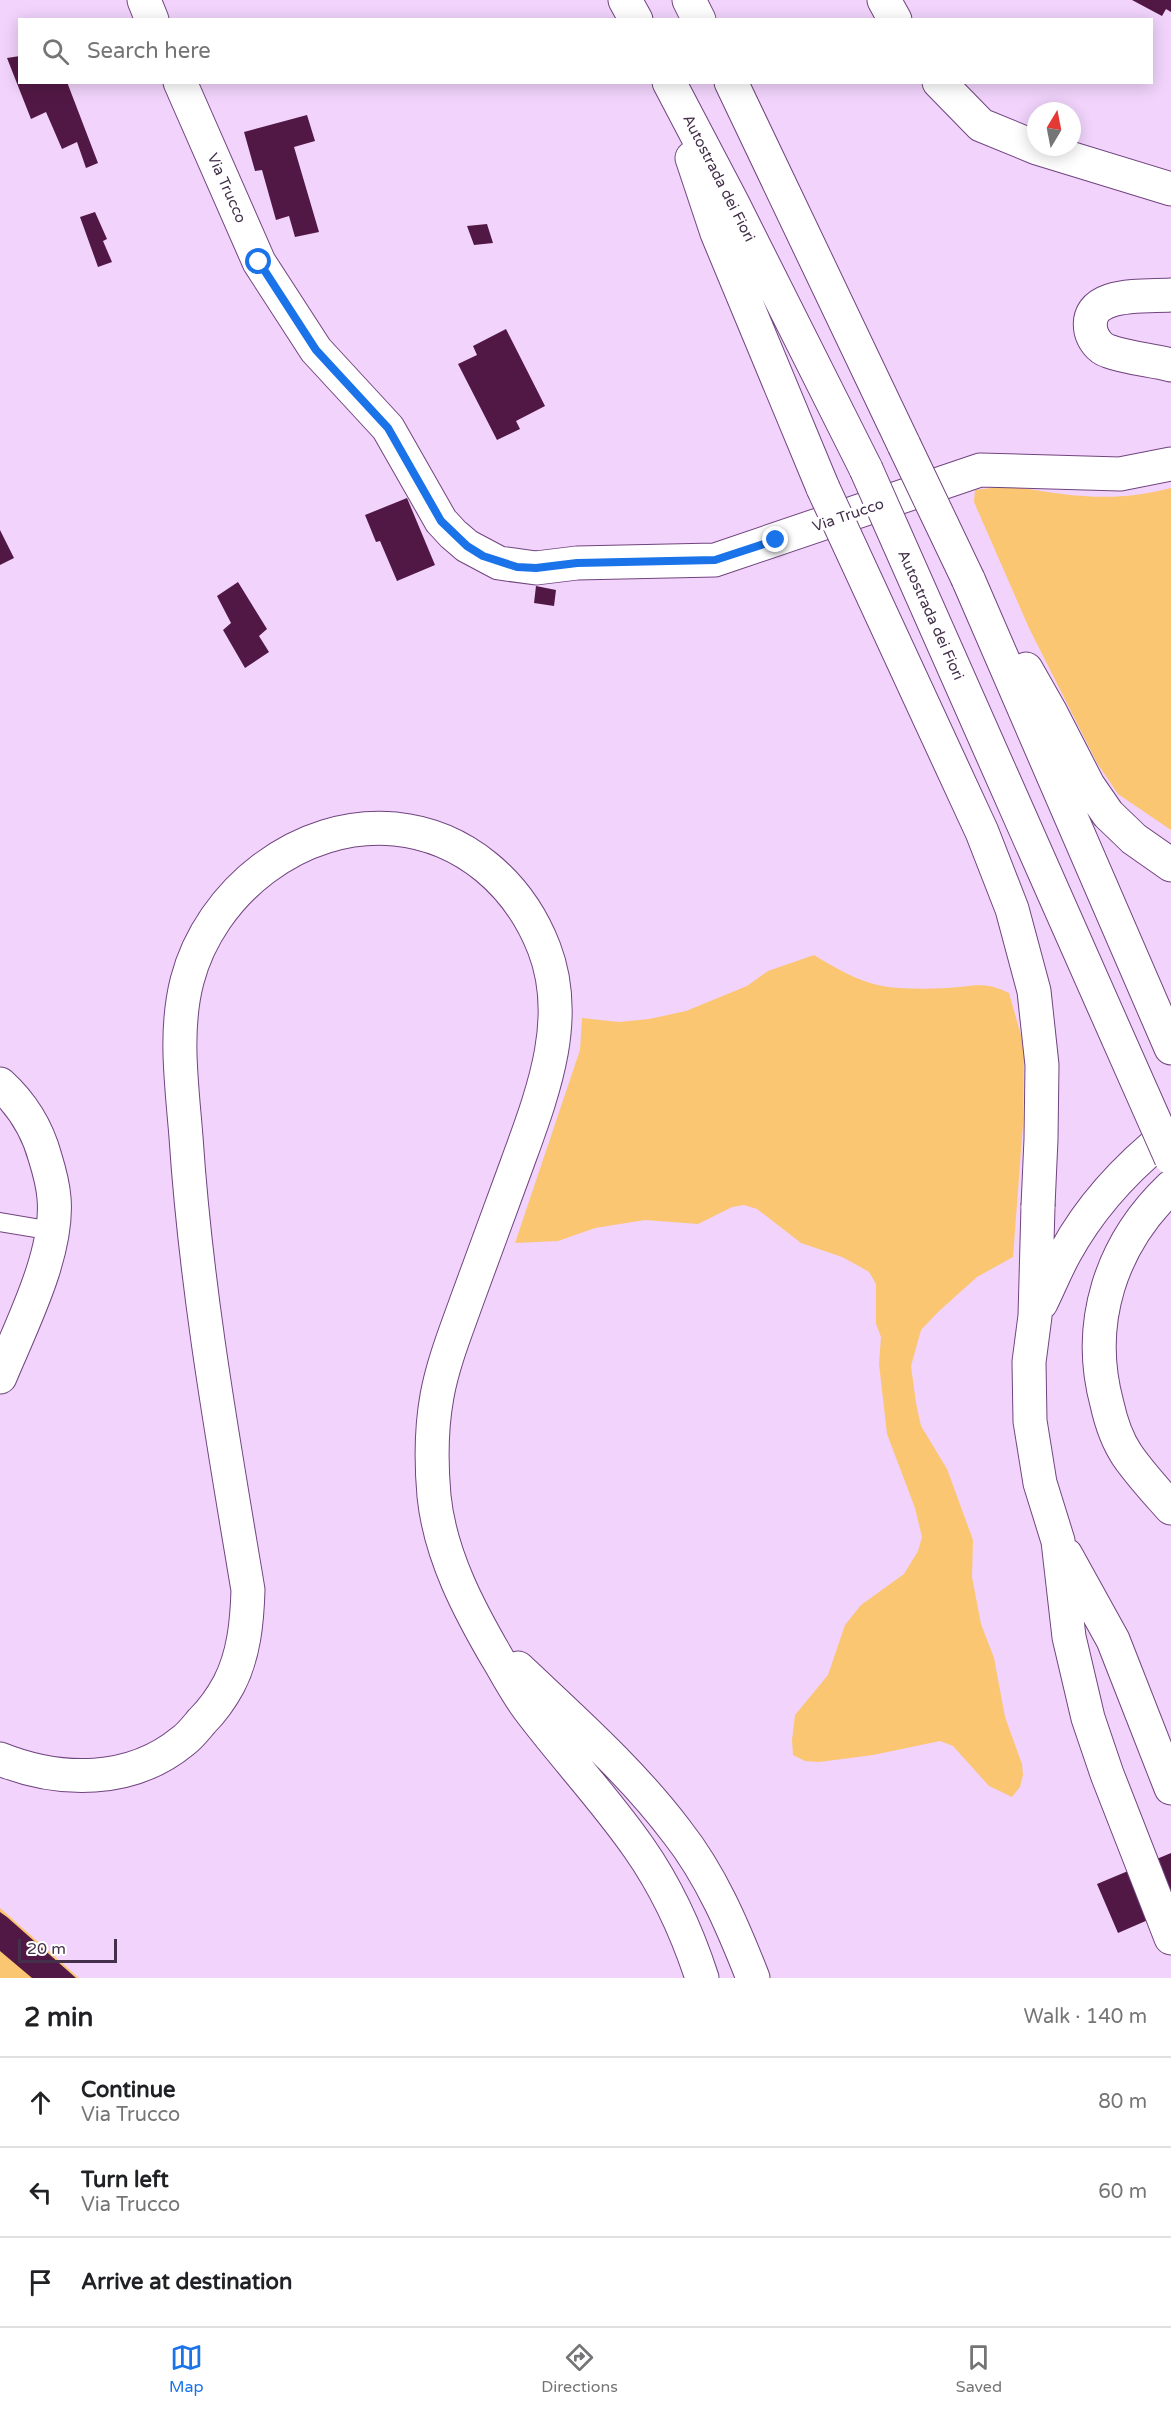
<!DOCTYPE html>
<html lang="en">
<head>
<meta charset="utf-8">
<style>
	body { margin:0; font-family:"Varela Round",sans-serif; background:#f2f2f2; color:#202124 }
	.compass { position:absolute; left:1027px; top:102px; width:54px; height:54px; border-radius:50%; background:#fff; box-shadow:0 3px 15px #0003; rotate:10deg }
	.scale { position:absolute; left:18px; bottom:15px; width:99px; box-sizing:border-box; padding-left:6px; border:3px solid #44304b; border-top:0; font-size:16px; line-height:21px; white-space:nowrap; color:#44304b; -webkit-text-stroke:4px #fff; paint-order:stroke }
	.stop { position:absolute; width:18px; height:18px; margin:-14px; border:4px solid #1a73e8; border-radius:50%; background:#fff }
	.stop.end { background:#1a73e8; border-color:#fff; box-shadow:0 2px 6px #0008 }
	.list { margin:0; padding:0; list-style:none }
	h2 { display:flex; justify-content:space-between; align-items:center; height:78px; margin:0; padding:0 24px; font-size:26px }
	h2 small { font-size:20px; font-weight:400; color:#757577 }
	.list li { display:grid; grid-template-columns:39px 1fr auto; gap:18px; align-items:center; box-sizing:border-box; height:90px; padding:0 24px; border-top:2px solid #e0e0e0 }
	.list b { display:block; font-size:22px; white-space:nowrap }
	.list p { margin:0; font-size:20px; white-space:nowrap; color:#757577 }
	.list em { font-size:20px; font-style:normal; color:#757577 }
	.icon { flex:none; width:33px; height:33px; fill:none; stroke:currentColor; stroke-width:2; stroke-linecap:round; stroke-linejoin:round }
	.map { position:relative; flex:none; width:1171px; height:1978px; overflow:hidden }
	.search { position:absolute; background:#fff; box-shadow:0 3px 15px #0003; left:18px; right:18px; top:18px; height:66px; display:flex; align-items:center; gap:15px; box-sizing:border-box; padding:0 21px; border-radius:0px; color:#757577; font-size:22px }
	.sheet { height:348px; background:#fff }
	nav { display:flex; justify-content:space-around; align-items:center; box-sizing:border-box; height:84px; border-top:2px solid #e0e0e0; background:#fff; font-size:16px; color:#757577 }
	nav a { display:grid; justify-items:center; gap:3px }
	nav .on { color:#1a73e8 }
	.map>svg:first-child { display:block }
	.green { fill:#fbc672 }
	.building { fill:#521845 }
	.lines { fill:none; stroke-linecap:round; stroke-linejoin:round }
	.lane-casing { stroke:#71447f; stroke-width:20 }
	.street-casing { stroke:#71447f; stroke-width:35 }
	.highway-casing { stroke:#71447f; stroke-width:35 }
	.lane { stroke:#fff; stroke-width:18 }
	.street { stroke:#fff; stroke-width:33 }
	.highway { stroke:#fff; stroke-width:33 }
	.highway-bridge-casing { stroke:#71447f; stroke-width:35; stroke-linecap:butt }
	.highway-bridge { stroke:#fff; stroke-width:33 }
	.route { stroke:#1a73e8; stroke-width:8 }
	.labels { text-anchor:middle; stroke-width:6; stroke-linejoin:round; paint-order:stroke }
	.street-label { font-size:15px; fill:#44304b; stroke:#fff }
</style>
</head>
<body>
<div class="map">
<svg width="1171" height="1978" viewBox="0 0 1171 1978">
	<rect width="100%" height="100%" fill="#f1d3fb"/>
	<path class="green" d="M1008,486C1069,495 1110,504 1171,488V830L1118,794L1097,763L1029,628L974,502L975,490Z
		M814,955C842,972 866,986 899,988C915,989 931,989 946,988C972,987 983,980 1009,993L1024,1046L1023,1124L1013,1257L977,1277L938,1312L921,1330L911,1366L916,1403L921,1426L947,1469L973,1540L972,1577L981,1624L994,1658L1005,1717L1022,1764L1023,1775L1020,1787L1012,1797L989,1786L953,1746L940,1741L873,1755L819,1762L805,1761L793,1755L792,1740L795,1715L828,1675L845,1625L861,1605L904,1574L918,1551L922,1537L915,1508L887,1434L879,1364L881,1337L876,1324V1284L869,1272L857,1265L842,1257L801,1243L757,1209L744,1205L732,1207L698,1224L645,1220L595,1228L558,1241L515,1243L580,1050L582,1018L619,1022L649,1019L686,1011L747,986L768,971Z
		M0,1908L79,1978H0Z"/>
	<path class="building" d="M1132,0H1171V12L1166,9L1162,16Z
		M20,56V82H67L98,163L86,168L77,142L62,149L46,112L31,119L7,58Z
		M307,115L315,141L294,147L319,232L295,237L289,216L276,220L262,170L255,171L244,132Z
		M95,212L107,239L103,241L112,262L98,267L80,217Z
		M487,224L493,243L474,245L467,226Z
		M506,329L545,406L516,421L520,429L497,440L458,364L477,355L473,346Z
		M407,498L435,565L397,581L380,541L376,542L365,515Z
		M0,530L14,558L0,565Z
		M238,582L267,629L259,636L269,652L245,668L223,630L231,623L217,596Z
		M536,586L556,590L554,606L534,603Z
		M1171,1853V1910L1118,1933L1097,1884Z
		M0,1912L7,1917L76,1978H32L0,1951Z"/>
	<g class="lines">
		<defs>
			<path id="lane" d="M0,1222L53,1231"/>
			<path id="street" d="M144,0L152,20
				M884,0L895,20
				M180,82L259,262L316,350L388,428L441,521L453,534L467,546L499,563L536,568L577,563L715,560L980,470L1120,474L1171,464
				M939,82L981,125L1037,148L1171,189
				M1171,295C1146,297 1083,290 1091,331C1093,339 1099,348 1108,351C1127,358 1151,360 1171,365"/>
			<path id="highway" d="M625,0L636,20
				M689,0L699,20
				M669,82L733,204L866,469
				M731,82L904,445
				M692,158L717,233L823,488
				M968,579L1171,1048
				M1026,669L1051,713L1088,785L1108,814L1134,839L1171,865
				M0,1084C23,1105 37,1128 45,1157C49,1170 53,1184 54,1198C59,1253 21,1326 0,1377
				M1171,1187C1111,1244 1085,1323 1107,1404C1111,1422 1117,1440 1127,1455C1140,1474 1156,1491 1171,1508
				M1038,1206L1035,1316L1029,1362L1030,1421L1040,1483L1058,1541L1069,1637L1088,1718L1107,1774L1171,1938
				M1041,1303C1049,1287 1056,1269 1065,1253C1091,1205 1129,1165 1171,1132
				M1066,1555L1113,1640L1171,1788
				M518,1668C573,1720 631,1771 677,1832C711,1875 733,1927 753,1978
				M0,1759C60,1783 131,1784 183,1741C190,1736 196,1728 202,1721C212,1711 222,1697 229,1684C244,1655 247,1622 248,1590C223,1440 196,1289 186,1137C182,1086 174,1032 187,981C210,892 300,820 395,829C465,836 519,884 544,948C572,1020 542,1095 517,1164C500,1209 484,1255 467,1300C456,1331 443,1363 437,1396C431,1429 431,1462 434,1496C440,1555 469,1610 499,1661C508,1676 517,1693 528,1708C564,1756 605,1799 639,1848C667,1888 687,1932 702,1978"/>
		</defs>
		<use href="#lane" class="lane-casing"/>
		<use href="#street" class="street-casing"/>
		<use href="#highway" class="highway-casing"/>
		<use href="#lane" class="lane"/>
		<use href="#street" class="street"/>
		<use href="#highway" class="highway"/>
		<defs>
			<path id="highway-bridge" d="M904,445L968,579
				M866,469L1171,1158
				M823,488L982,832L1012,909L1034,991L1042,1065L1041,1139L1038,1206"/>
		</defs>
		<use href="#highway-bridge" class="highway-bridge-casing"/>
		<use href="#highway-bridge" class="highway-bridge"/>
	</g>
	<g class="lines">
		<path class="route" d="M259,262L316,350L388,428L441,521L467,546L483,556L517,567L536,568L577,563L715,560L776,540"/>
	</g>
	<g class="labels">
		<g class="street-label">
			<text transform="translate(719 178) rotate(63)" y="5">Autostrada dei Fiori</text>
			<text transform="translate(227 188) rotate(66)" y="5">Via Trucco</text>
			<text transform="translate(848 515) rotate(-19)" y="5">Via Trucco</text>
			<text transform="translate(931 615) rotate(66)" y="5">Autostrada dei Fiori</text>
		</g>
	</g>
</svg>
<svg class="compass" viewBox="-18 -18 36 36"><path d="M0-13l5 13h-10z" fill="#e53935"/><path d="M0 13l5-13h-10z" fill="#757577"/></svg>
<div class="scale">20 m</div>
<div class="stop" style="left:259px;top:262px"></div>
<div class="stop end" style="left:776px;top:540px"></div>
<div class="search"><svg class="icon" aria-label="search" viewBox="0 0 24 24"><circle cx="10" cy="10" r="6"/><path d="M15 15l6 6"/></svg>Search here</div>
</div>
<section class="sheet">
<h2>2 min<small>Walk · 140 m</small></h2>
<ul class="list">
<li><svg class="icon" aria-label="ahead" viewBox="0 0 24 24"><path d="M12 20V5M6 11l6-6 6 6"/></svg><div><b>Continue</b><p>Via Trucco</p></div><em>80 m</em></li>
<li><svg class="icon" aria-label="left" viewBox="0 0 24 24"><path d="M17 20v-9H6M10 6l-5 5 5 5"/></svg><div><b>Turn left</b><p>Via Trucco</p></div><em>60 m</em></li>
<li><svg class="icon" aria-label="arrive" viewBox="0 0 24 24"><path d="M6 21V4h12l-3 4 3 4H6"/></svg><div><b>Arrive at destination</b></div></li>
</ul>
</section>
<nav>
<a class="on"><svg class="icon" aria-label="map" viewBox="0 0 24 24"><path d="M3 6l6-2 6 2 6-2v14l-6 2-6-2-6 2zM9 4v14M15 6v14"/></svg>Map</a>
<a><svg class="icon" aria-label="directions" viewBox="0 0 24 24"><path d="M12 3l9 9-9 9-9-9zM9 14v-3h6M13 9l2 2-2 2"/></svg>Directions</a>
<a><svg class="icon" aria-label="saved" viewBox="0 0 24 24"><path d="M7 4h10v16l-5-4-5 4z"/></svg>Saved</a>
</nav>
</body>
</html>
